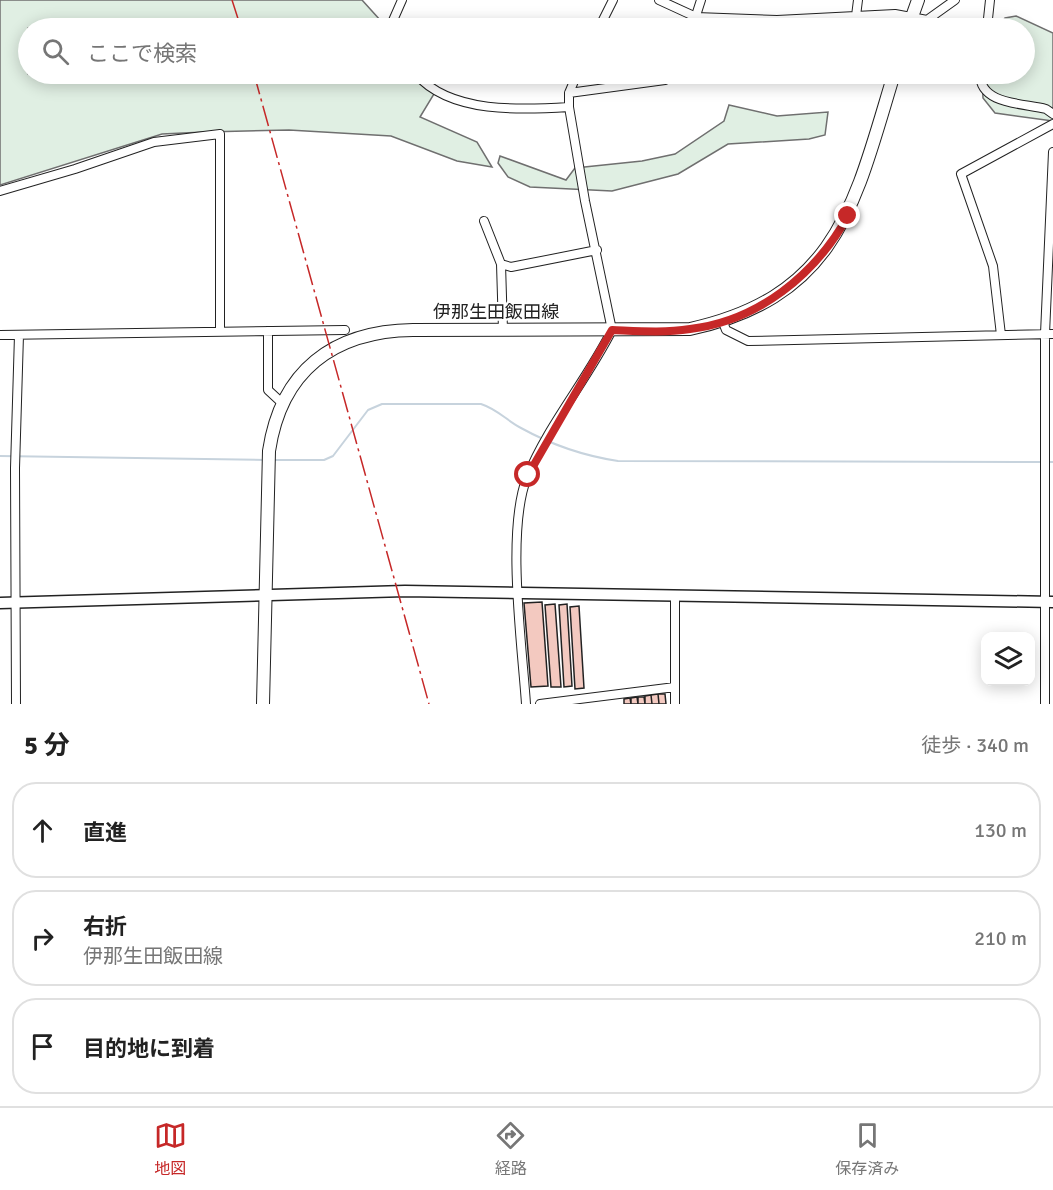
<!DOCTYPE html>
<html lang="ja">
<head>
<meta charset="utf-8">
<style>
	body { margin:0; font-family:Signika,"Noto Sans JP",sans-serif; background:#f6f6f6; color:#222 }
	.controls { position:absolute; right:18px; bottom:18px; display:grid; overflow:hidden; border-radius:12px; box-shadow:0 3px 15px #0003 }
	.controls button { width:54px; height:54px; display:grid; place-items:center; padding:0; border:0; border-bottom:2px solid #e0e0e0; background:#fff; color:#222; font:30px sans-serif }
	.stop { position:absolute; width:18px; height:18px; margin:-14px; border:4px solid #c62828; border-radius:50%; background:#fff }
	.stop.end { background:#c62828; border-color:#fff; box-shadow:0 2px 6px #0008 }
	.list { margin:0; padding:0; list-style:none }
	h2 { display:flex; justify-content:space-between; align-items:center; height:78px; margin:0; padding:0 24px; font-size:26px }
	h2 small { font-size:20px; font-weight:400; color:#767676 }
	.list li { display:grid; grid-template-columns:39px 1fr auto; gap:18px; align-items:center; box-sizing:border-box; height:96px; margin:0 12px 12px; padding:0 12px; border:2px solid #e0e0e0; border-radius:24px }
	.list b { display:block; font-size:22px; white-space:nowrap }
	.list p { margin:0; font-size:20px; white-space:nowrap; color:#767676 }
	.list em { font-size:20px; font-style:normal; color:#767676 }
	.icon { flex:none; width:33px; height:33px; fill:none; stroke:currentColor; stroke-width:2; stroke-linecap:round; stroke-linejoin:round }
	.map { position:relative; flex:none; width:1053px; height:704px; overflow:hidden }
	.search { position:absolute; background:#fff; box-shadow:0 3px 15px #0003; left:18px; right:18px; top:18px; height:66px; display:flex; align-items:center; gap:15px; box-sizing:border-box; padding:0 21px; border-radius:33px; color:#767676; font-size:22px }
	.sheet { height:402px; background:#fff }
	nav { display:flex; justify-content:space-around; align-items:center; box-sizing:border-box; height:84px; border-top:2px solid #e0e0e0; background:#fff; font-size:16px; color:#767676 }
	nav a { display:grid; justify-items:center; gap:3px }
	nav .on { color:#c62828 }
	.map>svg:first-child { display:block }
	.green { fill:#e0efe3; stroke:#6f6f6f; stroke-width:1.5 }
	.lines { fill:none; stroke-linecap:round; stroke-linejoin:round }
	.stream { stroke:#c7d3dd; stroke-width:2 }
	.building { fill:#f3c9c0; stroke:#222; stroke-width:1.5 }
	.minor-casing { stroke:#222; stroke-width:10 }
	.tertiary-casing { stroke:#222; stroke-width:13 }
	.primary-casing { stroke:#222; stroke-width:14 }
	.minor { stroke:#fff; stroke-width:8 }
	.tertiary { stroke:#fff; stroke-width:10 }
	.primary { stroke:#fff; stroke-width:12 }
	.power { stroke:#c62828; stroke-width:1.5; stroke-dasharray:21 4.5 3 4.5; stroke-linecap:butt }
	.route { stroke:#c62828; stroke-width:8 }
	.labels { text-anchor:middle; stroke-width:4.5; stroke-linejoin:round; paint-order:stroke }
	.street-label { font-size:18px; fill:#222; stroke:#fff }
</style>
</head>
<body>
<div class="map">
<svg width="1053" height="704" viewBox="0 0 1053 704">
	<rect width="100%" height="100%" fill="#fff"/>
	<path class="green" d="M0,0H362L381,21L380,28H28V74H411L434,94L420,117L477,142L492,167L457,161L391,136L289,130L205,132L162,134L0,185Z
		M1016,16L1053,33V121L995,113L983,98L982,74H1024V28H997L1005,18Z
		M729,105L777,116L828,112L825,135L809,139L728,144L678,174L612,191L530,187L508,177L498,163L500,156L566,180L575,168L642,161L675,154L724,121Z"/>
	<g class="lines">
		<path class="stream" d="M0,456L266,460
			M274,460H324L333,456L368,410L382,404H481C497,409 506,420 521,428C550,444 585,456 618,461L1053,462"/>
	</g>
	<path class="building" d="M542,602L548,686L531,687L524,603Z
		M555,604L561,687H551L545,605Z
		M567,604L572,686L564,687L559,605Z
		M579,606L584,688L575,689L570,607Z
		M658,694H665L666,704H659Z
		M658,694L659,704H652L651,695Z
		M651,695L652,704H645V696Z
		M637,697L638,704H631V698Z
		M638,697H644L645,704H638Z
		M630,698L631,704H624V699Z"/>
	<g class="lines">
		<defs>
			<path id="minor" d="M659,0L696,17L777,20L895,14L927,20L955,0
				M856,16L858,0
				M393,28L391,25L402,0
				M599,28L613,0
				M692,28L701,0
				M987,28L990,0
				M416,74C450,114 522,110 569,107
				M980,74C980,105 1023,103 1046,109L1053,114
				M569,93L665,80L674,74
				M0,191L75,169L154,142L220,134V331
				M484,221L501,264L503,330
				M501,264L511,267L597,250
				M723,322L726,330L748,341L1053,334
				M268,331V390L282,403
				M0,335L345,330
				M1001,335L993,266L961,174L1053,124
				M16,704L15,468L19,335
				M526,704C522,644 506,531 527,477C548,425 587,380 612,330L585,201L569,107V93L577,74
				M540,704L675,687
				M675,704V595
				M1045,704V334L1053,152"/>
			<path id="tertiary" d="M0,603L405,591L1053,602"/>
			<path id="primary" d="M908,28L918,0
				M263,704L269,451C281,371 333,331 413,330L690,329C839,296 855,202 894,74"/>
		</defs>
		<use href="#minor" class="minor-casing"/>
		<use href="#tertiary" class="tertiary-casing"/>
		<use href="#primary" class="primary-casing"/>
		<use href="#minor" class="minor"/>
		<use href="#tertiary" class="tertiary"/>
		<use href="#primary" class="primary"/>
		<path class="power" d="M232,0L241,28
			M254,74L429,704"/>
	</g>
	<g class="lines">
		<path class="route" d="M528,475L612,330C638,331 664,333 690,329C758,321 815,275 848,216"/>
	</g>
	<g class="labels">
		<g class="street-label">
			<text x="496" y="318">伊那生田飯田線</text>
		</g>
	</g>
</svg>
<div class="controls">
<button><svg class="icon" aria-label="layers" viewBox="0 0 24 24"><path d="M12 4l9 5-9 5-9-5zM3 14l9 5 9-5"/></svg></button>
</div>
<div class="stop" style="left:528px;top:475px"></div>
<div class="stop end" style="left:848px;top:216px"></div>
<div class="search"><svg class="icon" aria-label="search" viewBox="0 0 24 24"><circle cx="10" cy="10" r="6"/><path d="M15 15l6 6"/></svg>ここで検索</div>
</div>
<section class="sheet">
<h2>5 分<small>徒歩 · 340 m</small></h2>
<ul class="list">
<li><svg class="icon" aria-label="ahead" viewBox="0 0 24 24"><path d="M12 20V5M6 11l6-6 6 6"/></svg><div><b>直進</b></div><em>130 m</em></li>
<li><svg class="icon" aria-label="right" viewBox="0 0 24 24"><path d="M7 20v-9h11M14 6l5 5-5 5"/></svg><div><b>右折</b><p>伊那生田飯田線</p></div><em>210 m</em></li>
<li><svg class="icon" aria-label="arrive" viewBox="0 0 24 24"><path d="M6 21V4h12l-3 4 3 4H6"/></svg><div><b>目的地に到着</b></div></li>
</ul>
</section>
<nav>
<a class="on"><svg class="icon" aria-label="map" viewBox="0 0 24 24"><path d="M3 6l6-2 6 2 6-2v14l-6 2-6-2-6 2zM9 4v14M15 6v14"/></svg>地図</a>
<a><svg class="icon" aria-label="directions" viewBox="0 0 24 24"><path d="M12 3l9 9-9 9-9-9zM9 14v-3h6M13 9l2 2-2 2"/></svg>経路</a>
<a><svg class="icon" aria-label="saved" viewBox="0 0 24 24"><path d="M7 4h10v16l-5-4-5 4z"/></svg>保存済み</a>
</nav>
</body>
</html>
